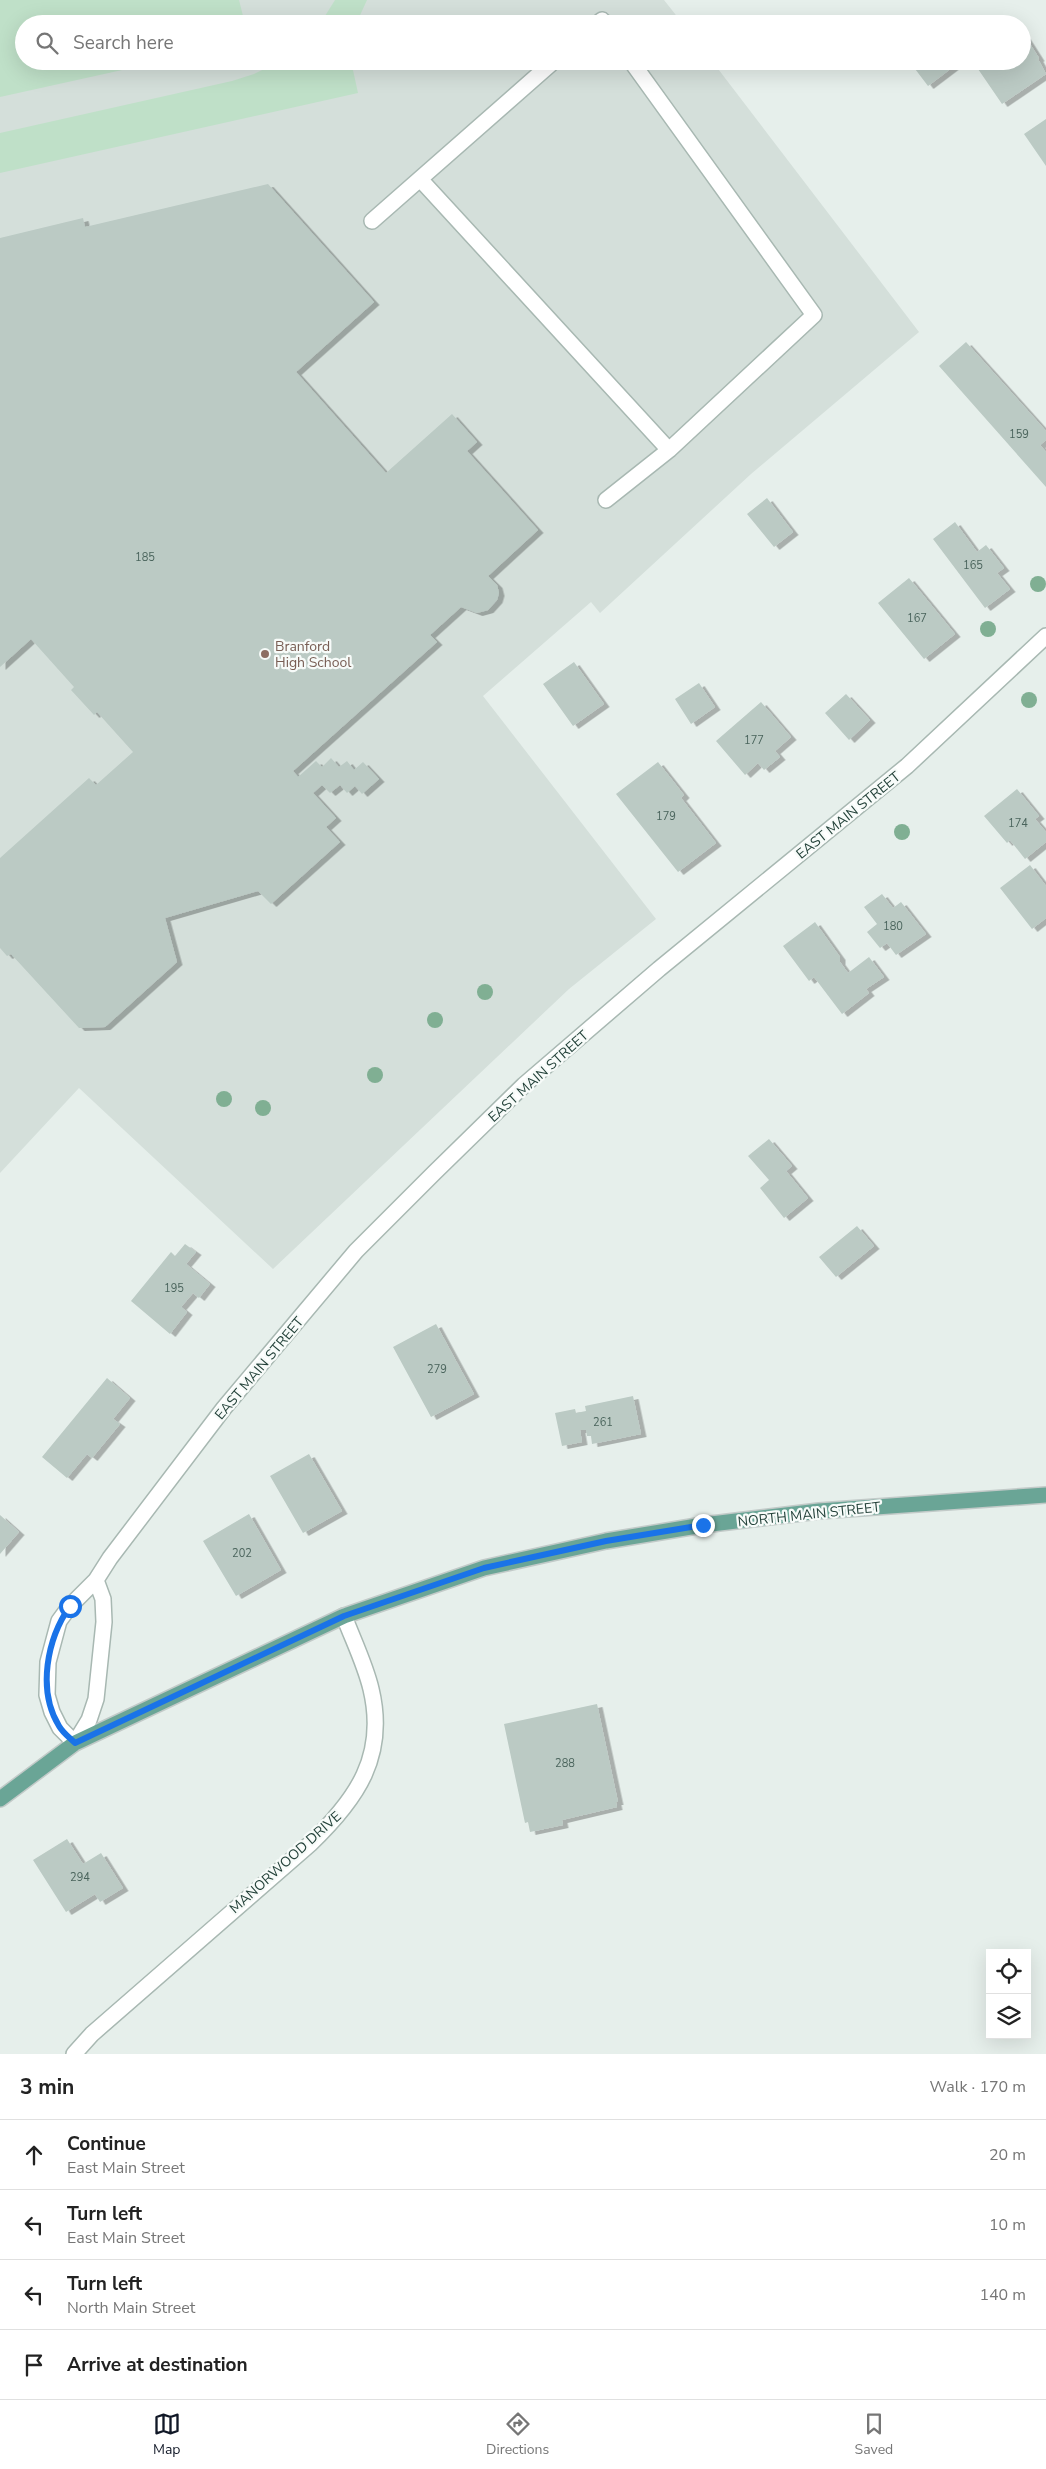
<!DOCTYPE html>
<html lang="en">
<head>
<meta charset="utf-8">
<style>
	body { margin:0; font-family:"Nunito Sans",sans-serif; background:#f2f2f2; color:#222 }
	.controls { position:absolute; right:15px; bottom:15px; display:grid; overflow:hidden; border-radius:0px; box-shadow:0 5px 20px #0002 }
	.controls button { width:45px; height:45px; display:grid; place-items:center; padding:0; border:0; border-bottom:1px solid #e0e0e0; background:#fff; color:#222; font:25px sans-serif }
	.stop { position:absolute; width:15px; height:15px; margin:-11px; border:4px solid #1a73e8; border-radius:50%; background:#fff }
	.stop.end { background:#1a73e8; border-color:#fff; box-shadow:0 1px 5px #0008 }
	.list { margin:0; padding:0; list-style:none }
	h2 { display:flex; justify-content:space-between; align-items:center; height:65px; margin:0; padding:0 20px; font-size:21px }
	h2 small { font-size:16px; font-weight:400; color:#767676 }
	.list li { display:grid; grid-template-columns:32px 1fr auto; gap:15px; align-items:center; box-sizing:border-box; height:70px; padding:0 20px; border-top:1px solid #e0e0e0 }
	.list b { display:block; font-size:19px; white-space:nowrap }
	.list p { margin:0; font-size:16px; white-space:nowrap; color:#767676 }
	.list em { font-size:16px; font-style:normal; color:#767676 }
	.icon { flex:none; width:28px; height:28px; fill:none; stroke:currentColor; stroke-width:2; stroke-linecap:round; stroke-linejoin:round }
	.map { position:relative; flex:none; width:1046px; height:2054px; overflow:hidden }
	.search { position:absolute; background:#fff; box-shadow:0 5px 20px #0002; left:15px; right:15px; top:15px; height:55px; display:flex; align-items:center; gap:12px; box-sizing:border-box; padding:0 18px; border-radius:28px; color:#767676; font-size:19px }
	.sheet { height:345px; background:#fff }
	nav { display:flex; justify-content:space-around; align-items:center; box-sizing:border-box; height:70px; border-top:1px solid #e0e0e0; background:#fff; font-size:14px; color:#767676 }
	nav a { display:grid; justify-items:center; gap:2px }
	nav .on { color:#111827 }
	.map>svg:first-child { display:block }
	.built { fill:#d4dfda }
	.grass { fill:#bfe0c8 }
	.building { fill:#bbcac4; filter:url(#shadow) }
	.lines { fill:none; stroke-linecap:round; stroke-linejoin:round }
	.minor-casing { stroke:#a8b8b2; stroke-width:18 }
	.major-casing { stroke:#c2cac8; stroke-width:18 }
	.minor { stroke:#fff; stroke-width:15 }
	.major { stroke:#6aa596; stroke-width:15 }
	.tree { fill:#80af93 }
	.route { stroke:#1a73e8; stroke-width:6 }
	.education-dot { fill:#8d6e63; stroke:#f7fbf9; stroke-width:2 }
	.labels { text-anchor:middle; stroke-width:4.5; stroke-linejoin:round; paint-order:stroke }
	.number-label { font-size:11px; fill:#4a645c }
	.education-label { font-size:14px; fill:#785e54; stroke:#f7fbf9; text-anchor:start }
	.street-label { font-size:14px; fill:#24423a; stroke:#f7fbf9 }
</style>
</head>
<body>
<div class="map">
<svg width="1046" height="2054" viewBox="0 0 1046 2054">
	<defs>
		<filter id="shadow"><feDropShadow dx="5.5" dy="3" stdDeviation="0" flood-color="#0004"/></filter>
	</defs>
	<rect width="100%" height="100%" fill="#e6efeb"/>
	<path class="built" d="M0,0H664L683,24H24V61H712L919,332L751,474L600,613L591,602L483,696L656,919L569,989L273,1269L79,1088L0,1173Z"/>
	<path class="grass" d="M0,0H239L245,24H24V61H163L0,97Z
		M335,0H367L356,24H320Z
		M280,61H351L358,93L0,173V133L232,81L254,74Z"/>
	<path class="building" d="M1025,36L1039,58L1038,59L1046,74L1002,104L978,69L989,61H1022V38Z
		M909,61H956L957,64L928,86Z
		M1046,119V166L1024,134Z
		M268,184L374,302L296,372L386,473L452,414L477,442L467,451L538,530L488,576L497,585L499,593L497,600L488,610L477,613L461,607L430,635L437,642L293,771L298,777L316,761L322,767L331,758L339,767L347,761L354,770L363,762L379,779L362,794L355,786L347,793L340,785L330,793L322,785L313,793L336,818L326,827L340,842L271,904L258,891L165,918L177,962L105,1027L79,1028L11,954L7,956L0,948V858L89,778L96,785L133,752L97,712L94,715L71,690L74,687L31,639L0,667V238L83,218L85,227Z
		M966,342L1046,431V440L1040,445L1046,452V487L939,366Z
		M767,498L793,532L774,547L747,514Z
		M955,522L977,552L986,545L1004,568L997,573L1010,589L985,608L933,539Z
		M909,578L955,634L924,659L878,603Z
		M574,662L604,704L573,726L543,684Z
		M699,683L715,707L691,724L675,699Z
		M846,694L870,720L849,740L825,713Z
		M761,702L791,737L775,751L780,757L764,770L758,763L745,775L716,741Z
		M658,762L684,795L681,798L716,843L678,872L616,794Z
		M1017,789L1039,816L1035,819L1046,832V842L1025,859L1010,840L1007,843L984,816Z
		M1030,865L1046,886V918L1032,929L1000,888Z
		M882,894L893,908L901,902L926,934L896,955L887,943L880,948L867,932L877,924L864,907Z
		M815,922L840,957V962L848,973L869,957L884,977L866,989L869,993L842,1014L814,977L809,981L783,946Z
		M769,1139L792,1166L786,1171L808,1198L784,1218L760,1188L769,1180L748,1156Z
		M857,1226L874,1246L836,1277L819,1257Z
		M185,1244L196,1252L186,1264L210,1284L199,1298L193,1293L181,1307L187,1312L170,1334L131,1301L171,1252L175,1256Z
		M436,1324L474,1394L431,1417L393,1347Z
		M107,1378L130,1398L113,1419L120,1424L92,1458L87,1454L67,1478L42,1457Z
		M633,1396L641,1434L592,1444L591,1436H587L586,1430H580L582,1442L562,1446L555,1413L575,1409L576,1413L586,1411L585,1406Z
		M309,1454L342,1511L303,1533L270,1476Z
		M249,1514L281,1570L236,1596L203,1541Z
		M0,1515L19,1532L0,1554Z
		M597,1704L618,1802H616L617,1807L562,1820L563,1825L530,1832L528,1822L525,1823L504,1724Z
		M67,1839L83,1864L101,1853L123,1888L100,1902L95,1894L66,1912L33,1860Z"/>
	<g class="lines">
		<defs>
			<path id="minor" d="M597,24L602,20L605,24
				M420,179L669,450
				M372,221L554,61
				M606,500L669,450L814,315L631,61
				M96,1580L103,1599L104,1622L96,1699L89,1720L75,1743L60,1728L52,1712L47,1695L48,1662L59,1621L70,1606L96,1580L110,1558L224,1408L356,1251L434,1173L524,1085L659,969L907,766L1046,636
				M74,2054L92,2034L310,1844C357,1799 387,1756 371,1689C365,1664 353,1640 344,1616"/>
			<path id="major" d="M0,1799L75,1743L344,1616L484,1568L606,1541L703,1525L819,1511L1046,1495"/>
		</defs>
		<use href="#minor" class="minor-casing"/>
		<use href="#major" class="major-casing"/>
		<use href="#minor" class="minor"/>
		<use href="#major" class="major"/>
	</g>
	<g class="tree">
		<circle cx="1038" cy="584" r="8"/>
		<circle cx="988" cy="629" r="8"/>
		<circle cx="1029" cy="700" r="8"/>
		<circle cx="902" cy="832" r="8"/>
		<circle cx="485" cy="992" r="8"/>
		<circle cx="435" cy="1020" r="8"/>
		<circle cx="375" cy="1075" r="8"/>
		<circle cx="224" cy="1099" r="8"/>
		<circle cx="263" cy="1108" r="8"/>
	</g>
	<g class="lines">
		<path class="route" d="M70,1606C47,1639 37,1690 59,1726C63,1733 70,1738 75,1743L344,1616L484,1568L606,1541L703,1525"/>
	</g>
	<circle class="education-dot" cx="265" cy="654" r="5"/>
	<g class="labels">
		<g class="number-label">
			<text x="1019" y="438">159</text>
			<text x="145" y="561">185</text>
			<text x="973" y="569">165</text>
			<text x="917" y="622">167</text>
			<text x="754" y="744">177</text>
			<text x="666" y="820">179</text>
			<text x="1018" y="827">174</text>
			<text x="893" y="930">180</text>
			<text x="174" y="1292">195</text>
			<text x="437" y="1373">279</text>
			<text x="603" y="1426">261</text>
			<text x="242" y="1557">202</text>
			<text x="565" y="1767">288</text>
			<text x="80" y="1881">294</text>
		</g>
		<g class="education-label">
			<text x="275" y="651">Branford<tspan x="275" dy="16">High School</tspan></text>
		</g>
		<g class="street-label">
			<text transform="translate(848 815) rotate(-39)" y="5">EAST MAIN STREET</text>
			<text transform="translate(538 1076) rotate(-42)" y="5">EAST MAIN STREET</text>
			<text transform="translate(259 1368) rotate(-50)" y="5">EAST MAIN STREET</text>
			<text transform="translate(809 1514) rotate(-6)" y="5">NORTH MAIN STREET</text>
			<text transform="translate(285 1862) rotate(-42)" y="5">MANORWOOD DRIVE</text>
		</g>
	</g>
</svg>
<div class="controls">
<button><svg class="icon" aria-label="locate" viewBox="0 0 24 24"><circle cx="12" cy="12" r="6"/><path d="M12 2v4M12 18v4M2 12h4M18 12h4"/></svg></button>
<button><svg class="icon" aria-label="layers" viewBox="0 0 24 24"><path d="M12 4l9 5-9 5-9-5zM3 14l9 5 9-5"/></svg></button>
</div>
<div class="stop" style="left:70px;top:1606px"></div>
<div class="stop end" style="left:703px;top:1525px"></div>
<div class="search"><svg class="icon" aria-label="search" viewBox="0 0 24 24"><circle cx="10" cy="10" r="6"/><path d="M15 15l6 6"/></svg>Search here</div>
</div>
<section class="sheet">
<h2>3 min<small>Walk · 170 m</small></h2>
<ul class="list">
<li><svg class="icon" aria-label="ahead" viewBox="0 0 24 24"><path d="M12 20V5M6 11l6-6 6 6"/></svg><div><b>Continue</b><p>East Main Street</p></div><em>20 m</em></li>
<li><svg class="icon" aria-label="left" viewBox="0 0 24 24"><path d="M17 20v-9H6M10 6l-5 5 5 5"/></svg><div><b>Turn left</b><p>East Main Street</p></div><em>10 m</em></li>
<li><svg class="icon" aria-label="left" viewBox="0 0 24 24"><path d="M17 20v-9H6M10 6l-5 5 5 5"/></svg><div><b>Turn left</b><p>North Main Street</p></div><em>140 m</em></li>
<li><svg class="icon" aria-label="arrive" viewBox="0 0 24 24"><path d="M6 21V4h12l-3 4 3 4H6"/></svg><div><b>Arrive at destination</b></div></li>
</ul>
</section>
<nav>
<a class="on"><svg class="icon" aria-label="map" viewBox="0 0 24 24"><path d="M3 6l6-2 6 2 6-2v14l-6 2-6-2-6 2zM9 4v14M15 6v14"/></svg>Map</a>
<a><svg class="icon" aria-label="directions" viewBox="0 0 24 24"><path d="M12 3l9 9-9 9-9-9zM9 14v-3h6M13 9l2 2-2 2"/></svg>Directions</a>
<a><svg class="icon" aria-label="saved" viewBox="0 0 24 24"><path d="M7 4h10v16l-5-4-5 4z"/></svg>Saved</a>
</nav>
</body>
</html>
